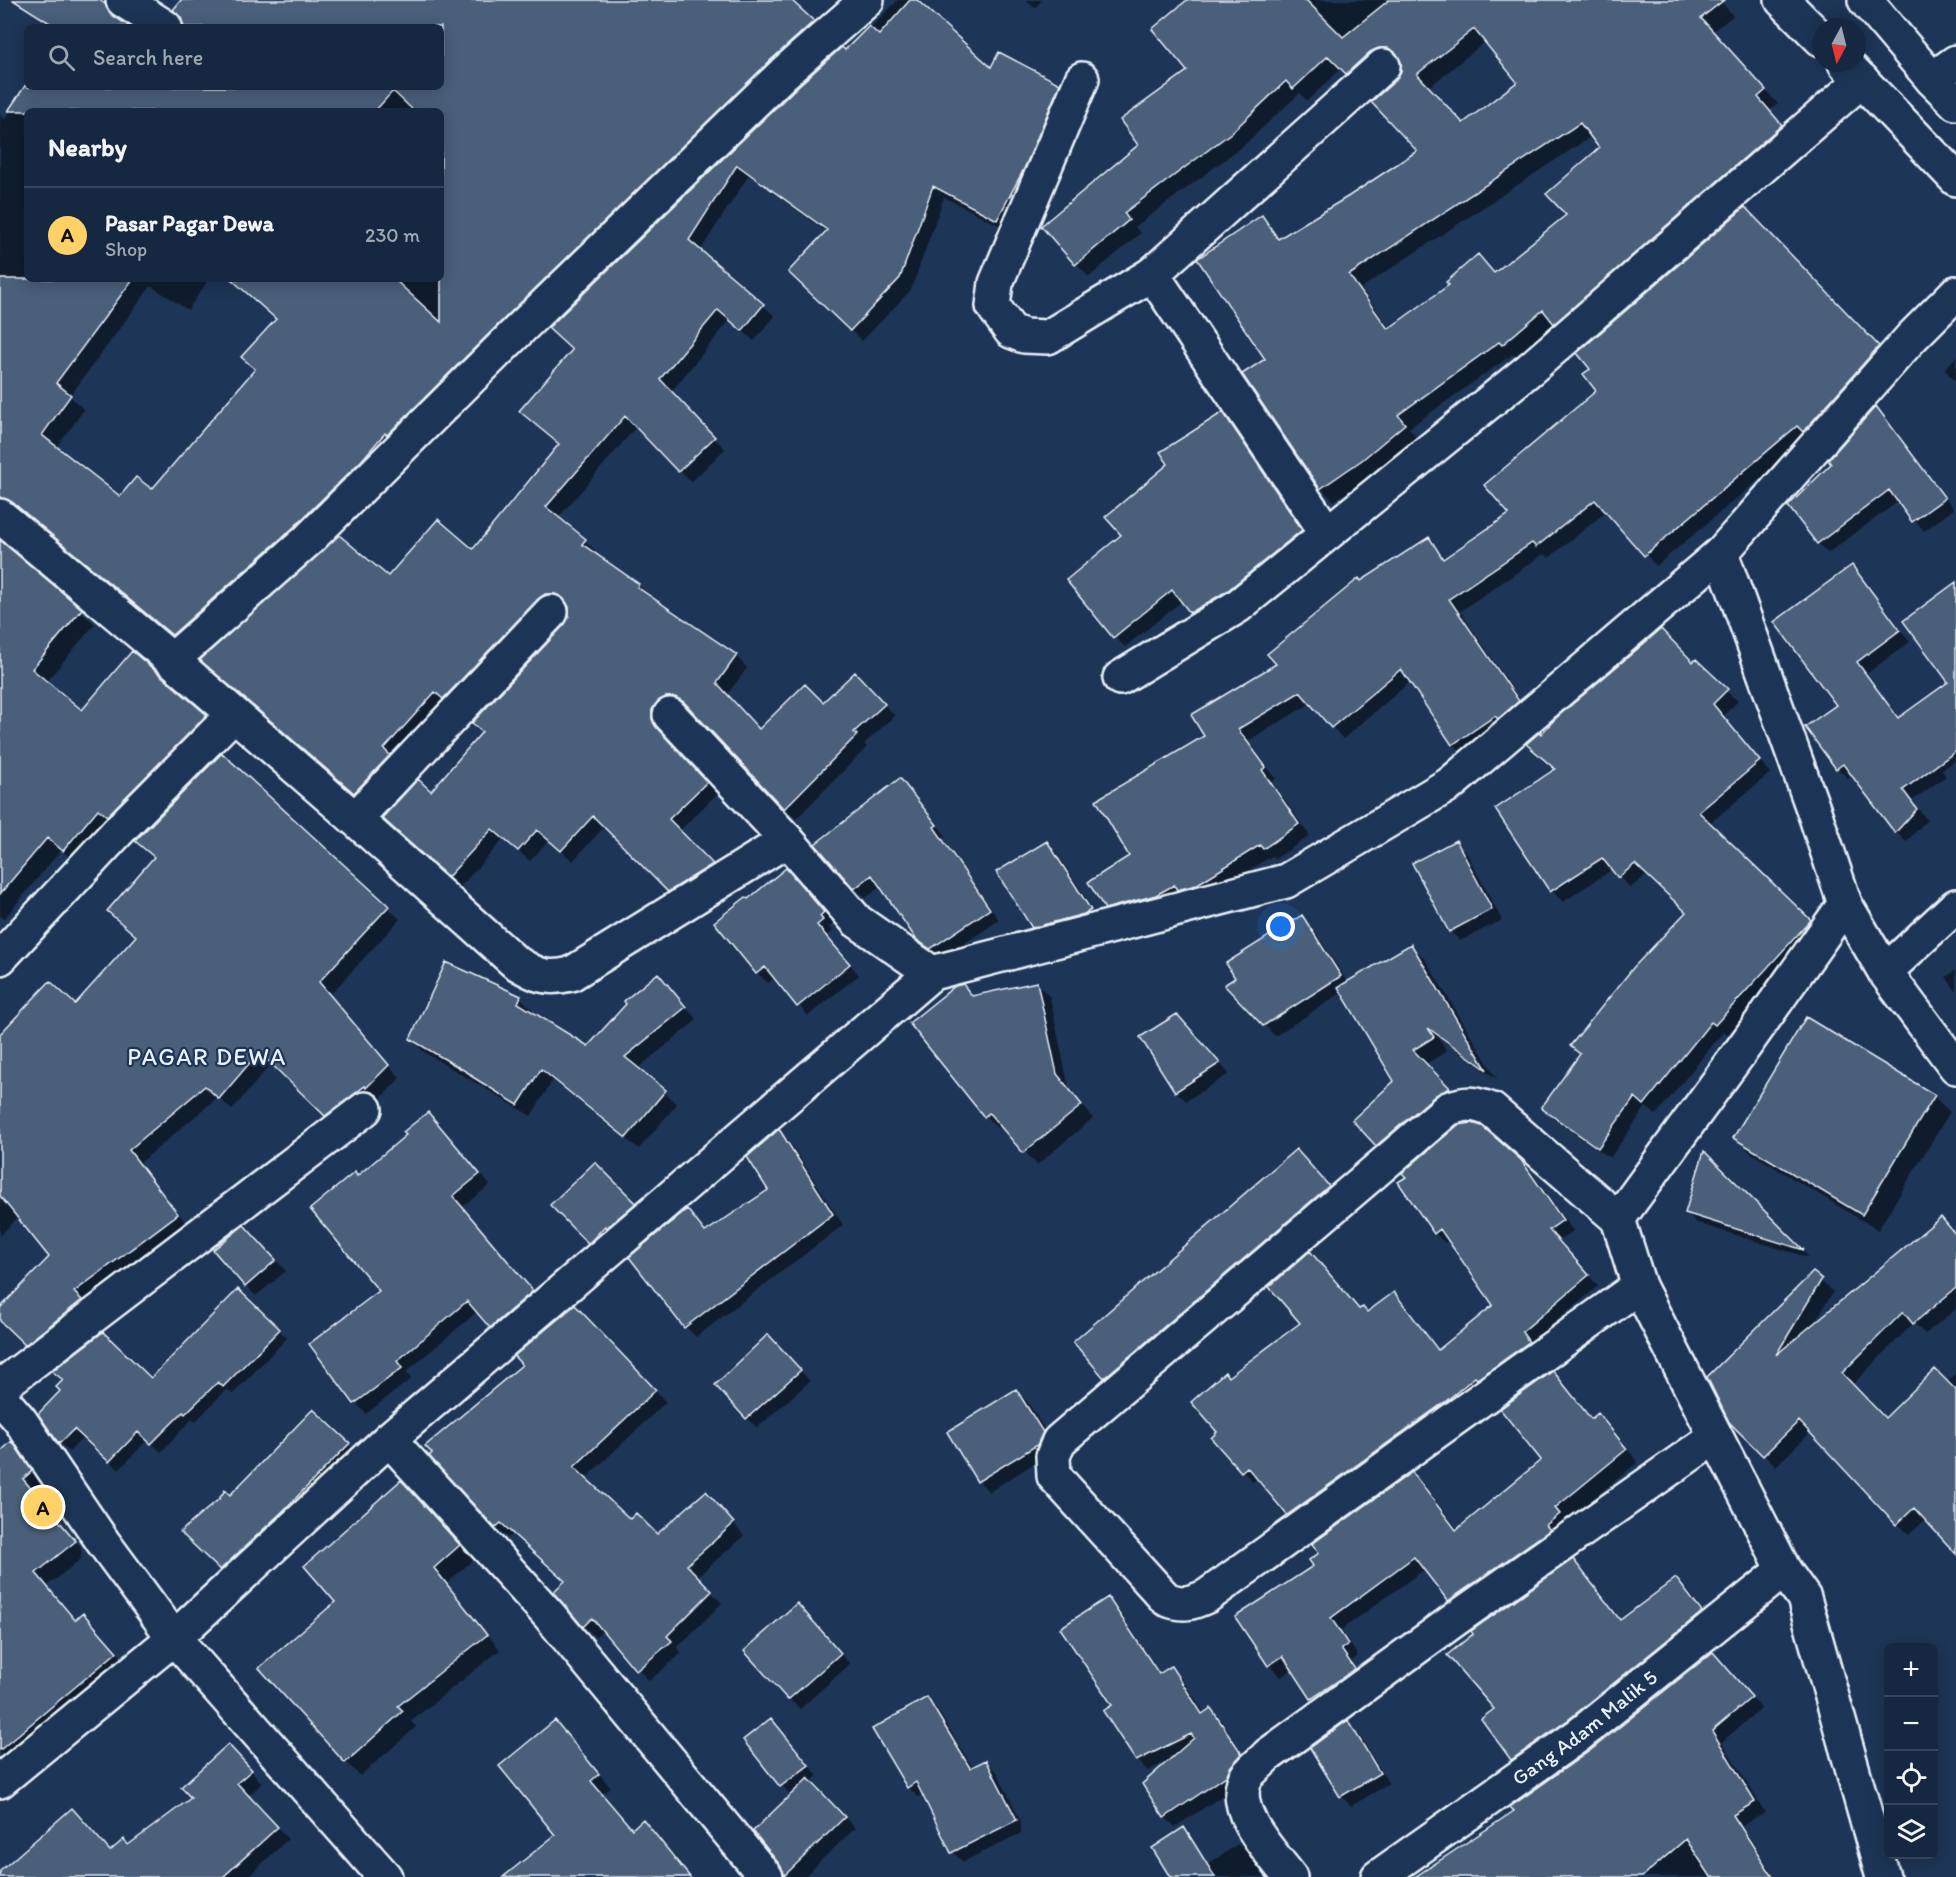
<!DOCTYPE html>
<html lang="en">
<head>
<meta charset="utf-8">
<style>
	body { margin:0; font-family:Itim,sans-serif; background:#1f3048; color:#f1f3f6 }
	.controls { position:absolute; right:18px; bottom:18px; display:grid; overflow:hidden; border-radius:9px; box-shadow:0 3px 15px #0003 }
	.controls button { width:54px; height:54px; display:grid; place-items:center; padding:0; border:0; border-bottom:2px solid #35445a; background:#162841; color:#f1f3f6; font:30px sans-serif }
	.compass { position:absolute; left:1812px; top:18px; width:54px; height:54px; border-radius:50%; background:#162841; box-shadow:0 3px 15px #0003; rotate:187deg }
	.you { position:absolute; left:1281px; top:927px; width:21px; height:21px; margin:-15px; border:4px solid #fff; border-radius:50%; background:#1a73e8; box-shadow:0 0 0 9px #1a73e833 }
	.badge { display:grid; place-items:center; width:39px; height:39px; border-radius:50%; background:#ffd166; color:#111; font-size:20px; font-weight:700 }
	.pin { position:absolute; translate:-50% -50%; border:3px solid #fff; box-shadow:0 2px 6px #0006 }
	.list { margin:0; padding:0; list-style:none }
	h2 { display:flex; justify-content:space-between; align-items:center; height:78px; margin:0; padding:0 24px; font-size:26px }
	h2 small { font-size:20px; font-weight:400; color:#9ea6b1 }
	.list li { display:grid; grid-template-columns:39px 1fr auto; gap:18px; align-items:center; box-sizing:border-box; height:96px; padding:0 24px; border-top:2px solid #35445a }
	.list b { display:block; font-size:22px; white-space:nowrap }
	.list p { margin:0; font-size:20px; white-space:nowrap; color:#9ea6b1 }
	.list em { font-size:20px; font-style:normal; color:#9ea6b1 }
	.icon { flex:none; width:33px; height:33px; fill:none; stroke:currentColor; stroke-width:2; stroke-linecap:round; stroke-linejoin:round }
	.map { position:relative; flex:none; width:1956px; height:1877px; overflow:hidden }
	.search { position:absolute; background:#162841; box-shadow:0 3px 15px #0003; left:24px; top:24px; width:420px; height:66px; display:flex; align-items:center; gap:15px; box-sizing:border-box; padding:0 21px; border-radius:9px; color:#9ea6b1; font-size:22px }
	.panel { position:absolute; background:#162841; box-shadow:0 3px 15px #0003; left:24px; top:108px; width:420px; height:174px; border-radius:9px }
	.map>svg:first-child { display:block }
	.shadow { fill:#0007; fill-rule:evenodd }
	.building { fill:#495e7a; stroke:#e8f1f8; stroke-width:1.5; fill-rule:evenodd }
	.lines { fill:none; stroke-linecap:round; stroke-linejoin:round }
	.minor-casing { stroke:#e8f1f8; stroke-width:38 }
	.major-casing { stroke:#e8f1f8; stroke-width:38 }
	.minor { stroke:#1d3557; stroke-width:33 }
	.major { stroke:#1d3557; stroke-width:33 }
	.labels { text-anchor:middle; stroke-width:4.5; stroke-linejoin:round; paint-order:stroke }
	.street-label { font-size:21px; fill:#e8f1f8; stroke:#1d3557 }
	.quarter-label { font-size:24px; letter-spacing:1.5px; fill:#e8f1f8; stroke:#1d3557 }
</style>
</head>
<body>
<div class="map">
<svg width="1956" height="1877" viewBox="0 0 1956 1877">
	<rect width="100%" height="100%" fill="#1d3557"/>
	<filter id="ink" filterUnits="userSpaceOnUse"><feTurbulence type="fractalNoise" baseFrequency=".0167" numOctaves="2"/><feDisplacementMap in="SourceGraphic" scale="12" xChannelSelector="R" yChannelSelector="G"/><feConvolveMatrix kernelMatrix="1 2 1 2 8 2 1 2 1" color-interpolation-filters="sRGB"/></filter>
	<g filter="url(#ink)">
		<path class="shadow" d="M183,0H789L827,36L186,648L27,515L17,511L0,517V115L5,119L27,86L441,87V27H185ZM27,111H441V279H232L277,320L256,370L152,491L120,498L56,448L84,410L70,396L151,286L188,310L209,279H27Z
			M898,0H915L992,70L1059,85L1070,96L1011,225H999L944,197L911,290L862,341L801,284L827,232L749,175L700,251L775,316L754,341L730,320L671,392L725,449L691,482L637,426L558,518L596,551L594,554L736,656L747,668L727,695L760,731L823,704L855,674L895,716L864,744L867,747L796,819L695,712L687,708L678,707L663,722L662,731L667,740L717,794L679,831L723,876L680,902L605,826L573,861L549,840L530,861L504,839L460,887L395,829L431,793L483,733L566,626L571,617L570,606L558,605L366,803L214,671L388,578L473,552L560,445L522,411L574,350L561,339Z
			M1025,0H1042L1035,8Z
			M1190,0H1720L1733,16L1713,31L1778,104L1769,111L1794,138L1567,335L1555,323L1515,356L1513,354L1409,428L1417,438L1375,472L1334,501L1321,488L1267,359L1261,217L1280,239L1350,197L1419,152L1397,81L1402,73L1403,60H1392L1359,86L1342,68L1307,101L1300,93L1244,145L1135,227L1141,233L1089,277L1043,227L1154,133L1189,71ZM1486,41L1519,82L1463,125L1428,88ZM1592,136L1601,149L1568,215L1495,274L1478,256L1452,285L1390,329L1361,288Z
			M1745,209L1890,358L1810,437L1656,566L1607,511L1549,558L1544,554L1460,611L1529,713L1465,756L1453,744L1411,681L1343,739L1311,703L1248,741L1276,779L1272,782L1310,836L1275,859L1272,856L1208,896L1118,919L1106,908L1131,857L1206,737L1362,582L1429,539L1446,559L1511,515L1599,391Z
			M1956,357V382L1944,369Z
			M1876,408L1886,418L1954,509L1924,531L1899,501L1828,553L1818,543L1833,464Z
			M1222,414L1233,424L1311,541L1201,623L1182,601L1125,647L1115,637L1123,536L1170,464Z
			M0,542L95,624L46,682L82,712L206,716L219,730L77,863L61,850L4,919L0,916Z
			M1852,567L1862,578L1910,642L1866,674L1900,719L1950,682L1956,584V760L1942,770L1946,776L1912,801L1927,820L1906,842L1896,832L1853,775L1848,778L1837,768L1838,705Z
			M1693,664L1738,701L1723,716L1770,773L1709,824L1821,932L1727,1035L1723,1032L1656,1115L1646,1107L1610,1158L1554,1119L1543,1108L1688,912L1648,874L1630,888L1613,869L1563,902L1552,891L1556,770L1542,736Z
			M222,755L400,919L330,995L400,1078L380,1099L378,1097L338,1127L272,1063L232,1110L218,1097L140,1163L189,1227L38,1356L0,1319V1311L51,1257L18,1217L0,1236V1036L76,1006L137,936L155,858L149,853Z
			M899,780L946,836L943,838L999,920L942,959L917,938L881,886L866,898L855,888Z
			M1455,842L1466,852L1502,920L1460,941L1450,931Z
			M1047,843L1057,853L1100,921L1044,937L1033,927Z
			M797,880L834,923L829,927L833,931L827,936L859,975L808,1016L775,978L768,983L757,973L716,922L748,901Z
			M1301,917L1312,927L1348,983L1411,946L1425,959L1497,1079L1438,1037L1447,1051L1426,1064L1462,1103L1391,1158L1377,1145L1396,1081L1343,992L1275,1036L1226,985L1238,978Z
			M1956,970V991L1946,977Z
			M658,975L697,1020L637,1069L677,1104L639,1149L553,1080L531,1116L424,1052L412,1039L520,997L533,1010L531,1012L589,1048Z
			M1037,984L1050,997L1069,1089L1093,1118L1037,1165L1002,1126L998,1129L985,1116L962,986L973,997Z
			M1807,1019L1934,1097L1950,1112L1878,1230L1751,1153L1735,1137Z
			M1187,1026L1229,1074L1186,1101L1176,1091Z
			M428,1114L490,1185L462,1207L542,1302L501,1337L478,1311L406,1372L411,1379L366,1414L356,1403L311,1345L381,1292L357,1177L408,1136Z
			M779,1131L789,1141L843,1225L696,1337L686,1327L632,1258L687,1211L706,1233L770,1191Z
			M1705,1154L1810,1258L1697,1223L1686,1212Z
			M1520,1161L1531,1172L1573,1231L1558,1241L1598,1286L1531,1343L1299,1525L1258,1477L1253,1482L1213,1438L1219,1433L1228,1378L1360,1311L1367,1313L1393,1294L1404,1304L1439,1350L1495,1305L1449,1240L1445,1243L1435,1233Z
			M595,1164L645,1214L599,1253L552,1205Z
			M1308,1164L1340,1200L1118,1389L1105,1377Z
			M1941,1219L1956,1235V1309L1925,1334L1914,1323L1852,1385L1885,1420L1947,1383L1956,1373V1552L1926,1519L1909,1535L1811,1432L1776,1466L1731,1421L1813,1274L1833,1292L1812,1326Z
			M254,1237L286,1271L256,1296L246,1286Z
			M238,1291L287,1338L233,1394L227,1389L195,1422L192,1419L161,1452L148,1439L119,1470L84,1436L69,1452L60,1443L40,1414L151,1380Z
			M587,1318L666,1402L585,1479L630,1521L657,1536L717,1504L744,1536L697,1577L722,1603L677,1648L682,1653L649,1681L603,1630L595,1637L584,1626L566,1582L514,1533L508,1538L496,1527Z
			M778,1347L810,1381L757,1428L747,1418Z
			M1553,1373L1592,1420L1609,1427L1638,1462L1566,1521L1570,1526L1461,1612L1449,1600L1425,1569L1341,1630L1358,1656L1352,1661L1355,1667L1312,1696L1293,1669L1281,1677L1269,1665L1315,1566L1412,1474L1424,1485L1458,1530L1543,1460Z
			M1016,1391L1027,1401L1053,1443L1047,1455L989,1492L979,1481L949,1433Z
			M314,1411L359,1455L231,1579L182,1532L230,1497Z
			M12,1443L24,1455L43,1484L34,1492L81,1547V1559L47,1586L76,1621L95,1627L128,1665L0,1761V1454Z
			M416,1497L473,1560L447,1583L500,1650L411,1721L416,1727L360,1776L346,1762L337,1602Z
			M1573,1561L1585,1574L1621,1621L1676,1580L1689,1592L1713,1625L1525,1771L1512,1759Z
			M1107,1599L1118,1609L1161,1675L1171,1668L1181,1678L1205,1714L1211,1710L1221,1720L1251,1765L1237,1786L1175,1827L1165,1817L1171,1759L1148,1771L1137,1760L1105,1712L1114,1706Z
			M807,1616L850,1664L800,1709L789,1699Z
			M1723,1664L1761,1708L1722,1742L1765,1812L1742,1826L1775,1877H1418L1516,1812Z
			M1357,1669L1365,1681L1323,1709L1313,1699Z
			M927,1698L937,1709L973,1768L986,1761L997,1772L1021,1822V1833L963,1862L953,1852L924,1794L918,1797L908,1787Z
			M555,1722L611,1788L602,1794L633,1830L643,1821L680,1862L678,1864L690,1877H505L557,1835Z
			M1348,1722L1358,1733L1389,1784L1351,1806L1341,1796Z
			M781,1731L818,1776L810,1782L855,1828L804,1877H788L782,1864L791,1796L745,1741Z
			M239,1758L262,1783L248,1796L288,1839L248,1877H19L129,1846L194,1798Z
			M1184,1829L1208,1864L1238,1844L1249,1854L1264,1877H1172Z"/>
		<path class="building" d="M13,0H99L105,4L112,15L130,27H56Z
			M181,0H791L814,21L771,60L511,312L387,435L385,433L361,461L295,526L172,635L12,502L0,498V279H133L56,383L71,395L42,435L120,496L136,477L152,489L255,369L241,357L276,319L231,279H394L441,322V111H414L393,91L375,111H8L27,83V87H441V27H184L181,18L173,10Z
			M910,0H917L991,67L999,52L1060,84L1026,165L997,220L933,186L900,278L850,331L788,272L827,230L737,165L689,240L764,304L742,331L718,310L660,379L715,437L678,472L625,416L546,507L586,539L582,544L639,584L637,587L737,655L717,683L759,729L805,684L823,702L855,672L885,704L854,732L857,735L784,809L684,702L675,697H666L658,701L652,710V719L656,727L707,782L669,819L713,864L668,892L593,816L561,851L537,830L518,851L492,829L448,877L382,818L418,779L431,791L482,732L472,723L565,624L569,616V607L563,598L555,594H545L538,599L443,699L435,692L384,749L390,755L354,793L200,660L339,535L388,576L438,519L473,549L559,444L519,411L572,350L548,328L797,87L842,47L845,50L869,26L879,35Z
			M1187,0H1306L1343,37L1389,0H1724L1701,18L1766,90L1758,97L1782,125L1554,324L1543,310L1502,345L1499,342L1398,415L1405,424L1362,460L1320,489L1242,374L1265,359L1197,259L1262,215L1278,239L1349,196L1417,151L1371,102L1396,80L1401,72V62L1396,53L1388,48H1379L1370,52L1346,74L1328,56L1293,89L1286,81L1231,133L1124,213L1129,220L1075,265L1041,226L1138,145L1120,120L1187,71L1152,29ZM1474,29L1517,82L1463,123L1417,74ZM1580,123L1599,148L1546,194L1566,215L1494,273L1478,254L1446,282L1449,285L1388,329L1349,275Z
			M1745,207L1879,346L1803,432L1797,426L1644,556L1595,500L1536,547L1532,543L1449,599L1519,701L1498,719L1495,716L1452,745L1401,669L1331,728L1300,692L1238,729L1266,767L1262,770L1299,824L1263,849L1260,845L1196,885L1177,890L1174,885L1156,895L1105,909L1088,882L1129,856L1096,800L1204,736L1191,715L1276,664L1267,654L1359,578L1361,581L1429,537L1443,559L1509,514L1484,485L1596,391L1583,374L1590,369L1577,353Z
			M1876,406L1945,498L1912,522L1889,490L1817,544L1788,506L1831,464L1828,460Z
			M1223,412L1302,530L1227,591L1190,613L1172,590L1113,638L1066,580L1121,535L1105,517L1168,464L1160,452Z
			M0,540L82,609L32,669L82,710L132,651L207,715L107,816L98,809L63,851L47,838L0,894Z
			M1852,565L1900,630L1857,662L1898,718L1948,682L1903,621L1956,582V751L1903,790L1917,809L1895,833L1843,764L1836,769L1805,727L1836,705L1774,622Z
			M1661,629L1693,662L1696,659L1728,689L1713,704L1760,761L1699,812L1811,920L1715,1025L1711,1022L1644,1105L1635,1097L1598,1148L1541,1108L1580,1054L1570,1046L1633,968L1686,912L1635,864L1618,878L1602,858L1550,892L1495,809L1555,769L1526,744L1540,732L1541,734L1556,718Z
			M222,753L389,906L319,982L389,1065L366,1088L365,1086L325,1116L259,1052L219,1099L205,1086L129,1150L178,1214L74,1292L82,1300L25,1345L0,1321V1308L49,1257L0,1196V1034L50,981L75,1004L136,936L107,911L154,857L135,841Z
			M900,778L937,825L934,827L990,909L930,949L916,939L872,875L854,889L815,844Z
			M1456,840L1492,909L1449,932L1412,863Z
			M1047,841L1091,910L1084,914L1032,928L996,872Z
			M786,868L824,912L820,916L823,920L817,925L850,964L797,1007L765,967L756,974L714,922L746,897L748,899Z
			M1302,915L1341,976L1263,1026L1224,985L1235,978L1226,963Z
			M1411,944L1487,1070L1428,1028L1434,1037L1413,1050L1450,1088L1436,1095L1376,1146L1352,1120L1394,1081L1338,987Z
			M446,962L521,996L518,1003L588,1046L626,1004L624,1001L658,973L686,1007L625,1057L666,1090L626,1138L541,1069L518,1105L471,1076L472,1075L410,1039Z
			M1037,982L1057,1074L1082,1105L1023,1153L989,1113L984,1117L909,1023L955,986L963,984L972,996Z
			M1177,1014L1220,1063L1175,1092L1140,1037Z
			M1806,1017L1935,1095L1862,1215L1733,1138Z
			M428,1112L480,1174L453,1196L533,1291L490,1328L467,1301L397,1361L402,1368L354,1404L309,1344L379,1291L310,1209L355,1172L357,1176L406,1135L403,1132Z
			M1472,1123L1482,1126L1521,1160L1563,1220L1549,1230L1589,1275L1522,1332L1529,1342L1477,1379L1475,1377L1446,1401L1287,1515L1247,1467L1241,1472L1211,1438L1217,1432L1191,1402L1225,1372L1228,1377L1300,1323L1269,1287L1310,1251L1359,1309L1363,1307L1367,1312L1394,1292L1438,1350L1493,1305L1440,1229L1434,1234L1398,1182L1406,1177L1402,1173L1458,1125Z
			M779,1129L833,1214L684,1328L629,1257L687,1209L705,1232L768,1190L747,1157Z
			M1296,1149L1329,1186L1104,1378L1073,1342Z
			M1704,1151L1804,1250L1685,1213Z
			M595,1162L636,1203L606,1228L605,1226L588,1244L550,1205Z
			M1941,1217L1956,1235V1288L1913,1324L1903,1312L1842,1373L1885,1418L1935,1369L1956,1390V1554L1914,1508L1896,1525L1799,1421L1763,1456L1729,1422L1707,1377L1813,1272L1822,1279L1776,1355Z
			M244,1225L276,1260L245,1287L213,1250Z
			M238,1289L280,1329L223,1387L218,1382L185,1414L183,1412L151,1444L138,1432L109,1462L74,1429L59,1444L38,1414L60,1391L56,1387L63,1380L52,1371L103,1332L151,1378Z
			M575,1305L656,1390L574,1467L630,1519L636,1513L657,1534L706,1491L734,1523L687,1565L712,1591L667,1636L672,1641L636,1671L592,1618L583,1627L553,1592L565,1581L501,1523L495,1528L429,1456L432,1453L425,1446L522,1365L514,1356Z
			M768,1334L801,1370L746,1419L715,1385Z
			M1553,1371L1591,1419L1598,1413L1627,1449L1555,1508L1560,1514L1546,1525L1550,1530L1448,1601L1414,1557L1331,1618L1348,1644L1341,1649L1355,1669L1311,1699L1283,1656L1268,1666L1235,1617L1313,1566L1309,1560L1319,1553L1312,1544L1412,1472L1456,1530L1541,1460L1500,1409Z
			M1016,1389L1043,1432L1037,1445L977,1482L947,1432Z
			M313,1409L350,1443L282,1512L220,1570L180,1532L219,1499L225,1490L230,1495Z
			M12,1441L32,1471L23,1479L76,1541L36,1573L75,1620L83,1613L117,1652L0,1750V1452Z
			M401,1480L460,1545L434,1568L487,1635L398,1706L403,1711L345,1763L259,1668L335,1602L304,1566Z
			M1573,1559L1620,1620L1676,1578L1702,1612L1568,1720L1511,1760L1481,1719L1494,1709L1447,1655L1473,1634L1471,1631Z
			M1108,1597L1159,1674L1171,1666L1202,1714L1211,1708L1242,1754L1231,1766L1226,1776L1164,1818L1142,1784L1194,1738L1191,1734L1136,1761L1103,1711L1112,1705L1060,1628Z
			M797,1603L841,1653L788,1700L744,1651Z
			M1713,1652L1752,1697L1712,1731L1755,1802L1733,1815L1773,1877H1711L1686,1839L1642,1877H1415L1514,1811L1510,1807L1591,1750Z
			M927,1697L970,1768L986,1760L1017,1820L951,1853L916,1782L907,1788L872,1729Z
			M771,1718L809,1765L780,1787L743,1740Z
			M555,1720L599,1774L591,1781L632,1829L643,1819L690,1877H503L555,1835L499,1766Z
			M1348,1720L1380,1773L1340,1797L1310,1748Z
			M228,1744L252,1770L237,1783L278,1827L223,1877H0V1871L72,1808L110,1851L124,1839L128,1845L191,1798L181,1787Z
			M808,1778L845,1817L784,1876L780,1865L753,1831Z
			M1184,1827L1215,1877H1170L1152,1848Z"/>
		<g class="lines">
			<defs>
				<g id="minor">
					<path d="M123,0L165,27"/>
					<path d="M1082,79L996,283L993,306L1011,331L1024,336L1048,337L1152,274L1327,533"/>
					<path d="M1932,79L1956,62"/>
					<path d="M1152,274L1383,66"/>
					<path d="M0,516L172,660L308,540L524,325L784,73L867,0"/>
					<path d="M172,660L355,819L515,962C536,975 546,980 571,974L787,840"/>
					<path d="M1120,678L1238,606L1530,369L1862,80"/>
					<path d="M670,715L787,840L857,921L932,973"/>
					<path d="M355,819L551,612"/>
					<path d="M1845,904L1885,972L1956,1067"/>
					<path d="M0,958L124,825L233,715"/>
					<path d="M1885,972L1956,906"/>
					<path d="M1618,1219L1492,1110C1474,1103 1466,1102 1448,1109L1059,1441L1053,1456L1054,1476L1166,1599C1183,1606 1192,1603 1207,1596L1639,1286L1618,1219L1746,1044L1845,904L1816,817L1721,553"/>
					<path d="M1639,1286L1784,1570L1804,1598L1883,1877"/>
					<path d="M0,1387L365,1109"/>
					<path d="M0,1397L20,1420L103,1542L174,1638L385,1877"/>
					<path d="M389,1439L549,1615L766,1877"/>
					<path d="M0,1781L174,1638L389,1439L932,973L1286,881L1450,784L1721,553L1911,338L1956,293"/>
					<path d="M1290,1877C1271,1852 1231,1812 1245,1779C1249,1771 1262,1762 1268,1755L1457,1618L1715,1437"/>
					<path id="s1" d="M1378,1877L1579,1735L1784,1570"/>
				</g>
				<path id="major" d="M1782,0L1821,39
					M1865,0L1932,79L1956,103
					M1845,63L1956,179"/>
			</defs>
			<use href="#minor" class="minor-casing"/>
			<use href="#major" class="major-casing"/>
			<use href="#minor" class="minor"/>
			<use href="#major" class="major"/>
		</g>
	</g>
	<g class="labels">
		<g class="street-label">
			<text dy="7" stroke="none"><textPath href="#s1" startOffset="255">Gang Adam Malik 5</textPath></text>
		</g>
		<g class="quarter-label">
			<text x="207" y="1065">PAGAR DEWA</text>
		</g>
	</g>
</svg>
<div class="controls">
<button>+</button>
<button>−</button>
<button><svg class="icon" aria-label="locate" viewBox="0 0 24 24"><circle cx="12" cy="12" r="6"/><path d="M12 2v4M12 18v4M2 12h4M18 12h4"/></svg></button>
<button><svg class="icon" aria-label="layers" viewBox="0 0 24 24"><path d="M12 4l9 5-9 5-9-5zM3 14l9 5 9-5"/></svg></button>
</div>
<svg class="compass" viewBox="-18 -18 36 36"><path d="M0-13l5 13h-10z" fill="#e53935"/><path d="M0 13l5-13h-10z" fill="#9ea6b1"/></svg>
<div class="you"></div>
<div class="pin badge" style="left:43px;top:1507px">A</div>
<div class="search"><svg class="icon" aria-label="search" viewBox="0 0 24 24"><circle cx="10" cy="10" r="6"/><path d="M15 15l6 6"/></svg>Search here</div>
<section class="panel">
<h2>Nearby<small></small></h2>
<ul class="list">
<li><span class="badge">A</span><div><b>Pasar Pagar Dewa</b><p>Shop</p></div><em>230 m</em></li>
</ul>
</section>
</div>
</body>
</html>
